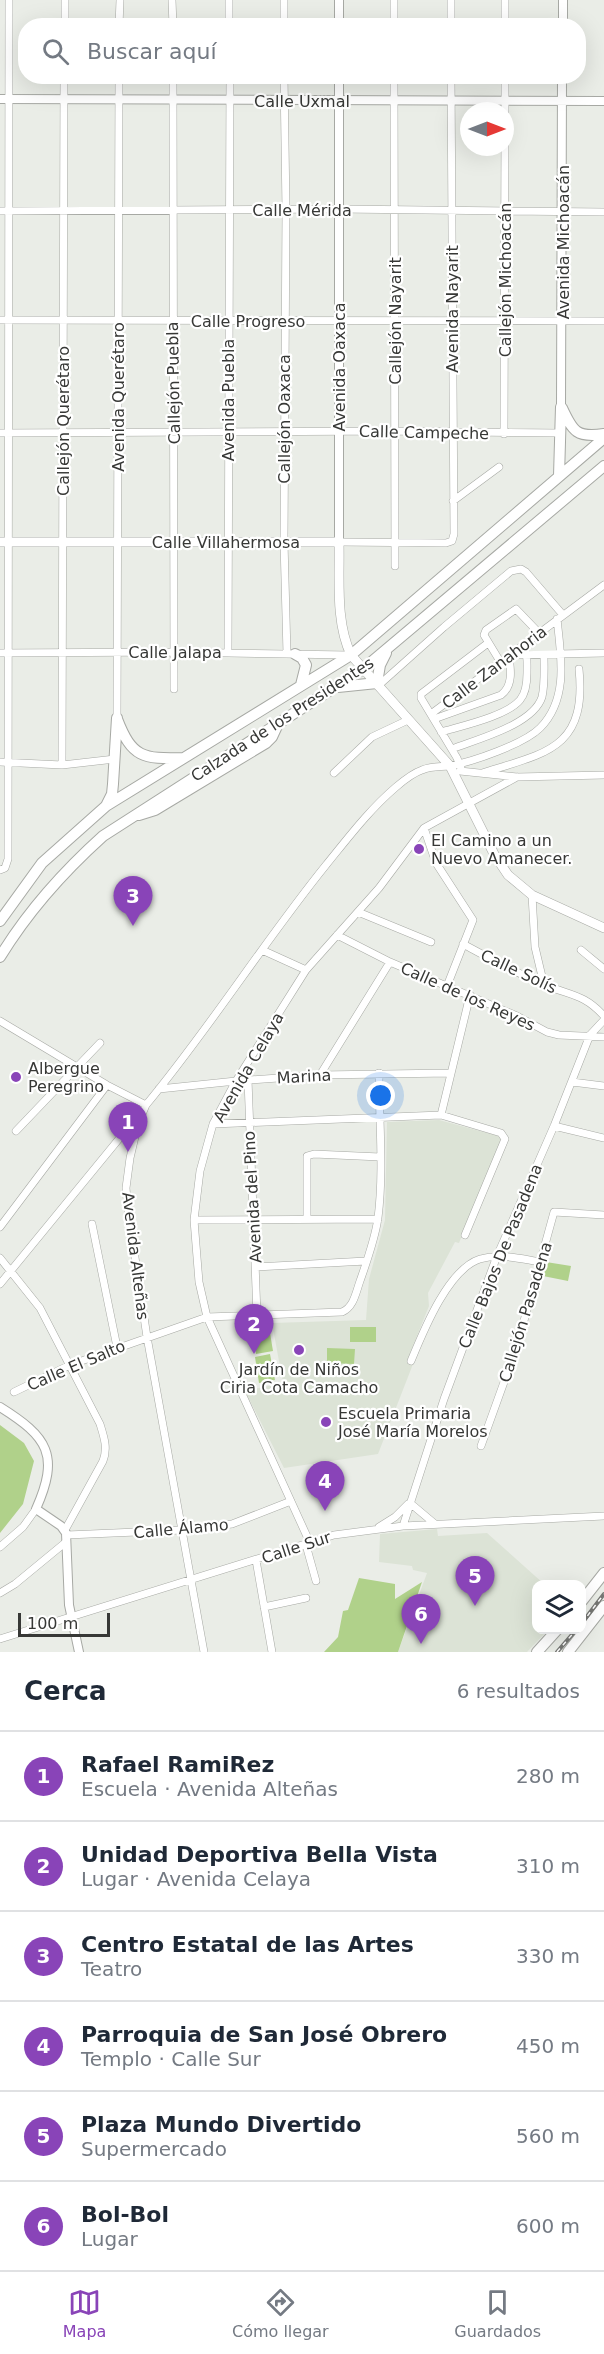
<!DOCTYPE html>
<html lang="es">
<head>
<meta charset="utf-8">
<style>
	body { margin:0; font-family:"DejaVu Sans",sans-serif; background:#f2f2f3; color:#1f2937 }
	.controls { position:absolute; right:18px; bottom:18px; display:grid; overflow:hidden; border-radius:12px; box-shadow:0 6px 24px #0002 }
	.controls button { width:54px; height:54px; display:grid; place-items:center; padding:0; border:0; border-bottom:2px solid #e0e1e3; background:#fff; color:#1f2937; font:30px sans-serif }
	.compass { position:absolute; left:460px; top:102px; width:54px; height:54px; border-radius:50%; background:#fff; box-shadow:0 6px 24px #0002; rotate:90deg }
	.scale { position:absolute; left:18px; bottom:15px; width:92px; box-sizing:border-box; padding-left:6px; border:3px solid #373836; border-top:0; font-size:16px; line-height:21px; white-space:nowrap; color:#373836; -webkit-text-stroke:4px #fff; paint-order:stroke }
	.you { position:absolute; left:381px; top:1096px; width:21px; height:21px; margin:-15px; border:4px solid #fff; border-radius:50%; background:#1a73e8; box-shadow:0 0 0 9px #1a73e833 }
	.badge { display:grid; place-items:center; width:39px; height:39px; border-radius:50%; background:#8944b8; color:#fff; font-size:20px; font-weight:700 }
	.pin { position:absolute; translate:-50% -50px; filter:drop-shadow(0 2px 3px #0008) }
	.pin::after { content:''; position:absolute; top:32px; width:21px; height:18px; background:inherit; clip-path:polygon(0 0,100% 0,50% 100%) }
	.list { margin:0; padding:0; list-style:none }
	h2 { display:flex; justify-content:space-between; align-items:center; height:78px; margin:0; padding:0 24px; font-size:26px }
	h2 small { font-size:20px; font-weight:400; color:#747a83 }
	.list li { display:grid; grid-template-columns:39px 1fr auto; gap:18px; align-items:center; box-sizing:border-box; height:90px; padding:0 24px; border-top:2px solid #e0e1e3 }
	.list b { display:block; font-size:22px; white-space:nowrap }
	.list p { margin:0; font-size:20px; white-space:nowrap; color:#747a83 }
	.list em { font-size:20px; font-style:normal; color:#747a83 }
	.icon { flex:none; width:33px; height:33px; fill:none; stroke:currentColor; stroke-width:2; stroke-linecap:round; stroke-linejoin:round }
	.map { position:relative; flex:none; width:604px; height:1652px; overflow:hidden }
	.search { position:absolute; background:#fff; box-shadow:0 6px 24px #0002; left:18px; right:18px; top:18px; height:66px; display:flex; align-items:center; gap:15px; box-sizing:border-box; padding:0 21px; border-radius:24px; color:#747a83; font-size:22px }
	.sheet { height:618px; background:#fff }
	nav { display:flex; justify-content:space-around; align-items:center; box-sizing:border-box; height:84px; border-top:2px solid #e0e1e3; background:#fff; font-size:16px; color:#747a83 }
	nav a { display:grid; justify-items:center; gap:3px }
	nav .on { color:#8944b8 }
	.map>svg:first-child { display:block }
	.built { fill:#dce3d6 }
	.green { fill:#b0d18a }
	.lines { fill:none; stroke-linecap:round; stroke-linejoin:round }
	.minor-casing { stroke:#a7a9a4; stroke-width:8 }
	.tertiary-casing { stroke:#a7a9a4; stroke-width:10 }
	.secondary-casing { stroke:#a7a9a4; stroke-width:10 }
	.primary-casing { stroke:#a7a9a4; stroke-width:12 }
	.trunk-casing { stroke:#a7a9a4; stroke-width:12 }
	.minor { stroke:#fff; stroke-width:7 }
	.tertiary { stroke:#fff; stroke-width:8 }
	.secondary { stroke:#fff; stroke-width:9 }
	.primary { stroke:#fff; stroke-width:10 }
	.trunk { stroke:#fff; stroke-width:10 }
	.rail-casing { stroke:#767774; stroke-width:4 }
	.rail { stroke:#fff; stroke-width:1.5; stroke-dasharray:4.5; stroke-linecap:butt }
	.poi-dot { fill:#8944b8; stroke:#fff; stroke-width:2 }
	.labels { text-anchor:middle; stroke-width:4.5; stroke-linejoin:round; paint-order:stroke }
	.street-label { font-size:16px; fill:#373836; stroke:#fff }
	.poi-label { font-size:16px; fill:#373836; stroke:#fff; text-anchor:start }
</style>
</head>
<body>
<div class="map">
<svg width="604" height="1652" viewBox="0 0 604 1652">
	<rect width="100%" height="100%" fill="#eaede7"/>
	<path class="built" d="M439,1120L502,1137L459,1243L455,1242L428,1293L429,1306L407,1361L413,1364L378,1454L284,1468L245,1391L283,1383L272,1323L366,1320L369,1279L385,1220L387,1122Z
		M437,1529L438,1536L487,1533L544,1584H536V1630H548L527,1652H398L427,1573L413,1570L412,1566L379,1562L380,1534Z"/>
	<path class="green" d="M546,1262L571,1266L568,1281L543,1276Z
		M269,1327L273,1351L256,1354L252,1330Z
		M350,1327H376V1342H350Z
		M327,1348L355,1349L354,1364L327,1363Z
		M270,1354L275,1380L259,1383L255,1357Z
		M0,1425L24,1443L34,1461L23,1504L0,1533Z
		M359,1578L395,1584V1599L422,1582L398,1652H324L338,1637L343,1611L348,1610Z"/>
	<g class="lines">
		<defs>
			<path id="minor" d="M172,0L173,26
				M229,0V26
				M65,26V0
				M119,26L120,0
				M284,26V0
				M394,26V0
				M451,26V0
				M505,26V0
				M173,76L174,689
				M284,76L286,210L284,542L287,654
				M394,76L395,566
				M505,111V76
				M0,211L340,209L604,212
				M0,320L604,321
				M0,433L394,431L559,433
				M504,434L505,126
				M453,501L499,467
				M339,542L446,543L452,541L454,534L451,76
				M228,652L230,76
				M0,653L174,652L348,655
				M511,655L604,653
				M501,663L484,635L486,630L516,609L539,633
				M379,685L444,627L511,571L521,569L526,572L563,615
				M431,714L604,585
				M117,718L119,76
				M434,719L501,695C513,686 511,670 509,657
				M441,732C461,726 507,716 520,700C526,693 527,683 527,673C527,663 528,654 523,646
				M452,749C477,739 533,725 542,697C545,684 544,668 544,655
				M0,762L62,765L115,759
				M62,765L64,76
				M460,771L517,777L604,775
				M462,771L457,758L421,698V694L488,643
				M334,773L372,737L408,720
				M482,773C546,753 587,749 579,669
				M424,828L436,863L473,920L447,986
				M0,870L5,868L8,859L9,0
				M532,895L535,947L544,985
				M358,912L431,942
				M337,935L390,962L517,1016L547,1032L559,1035L604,1037
				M463,944C489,958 516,973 543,984C570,996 583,993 604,1016
				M262,950L306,970
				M581,950L604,969
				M0,1021L107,1085L146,1105
				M320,1075L390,962
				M248,1080L257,1315
				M572,1082L604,1086
				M159,1089L236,1081L320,1075L450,1073
				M441,1115L470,995
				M213,1124L441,1115L501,1133L505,1139L465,1235
				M554,1126L604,1138
				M16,1131L100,1043
				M307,1219V1156L314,1154L380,1157
				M194,1220L378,1219
				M92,1224L117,1347
				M0,1227L107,1085
				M0,1258L40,1308L100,1424C104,1437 108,1448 103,1461L65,1530
				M256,1267L366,1261
				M0,1284L141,1112
				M411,1361C423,1332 448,1269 480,1259C500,1253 521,1259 541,1262
				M14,1392L70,1365L207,1317L342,1312C354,1307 356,1292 360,1281C367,1261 375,1239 378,1218C384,1170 379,1121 379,1073
				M481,1446L517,1346L554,1212L604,1215
				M410,1503L435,1524
				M403,1526L444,1399L497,1256L554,1126L590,1035L604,1020
				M379,1527L395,1517L408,1504
				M67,1535L183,1530L232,1524L291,1501
				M310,1543L207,1317L199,1282L194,1220L200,1171L213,1124L236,1081L306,970L379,888L424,828L517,777
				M306,1545L316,1581
				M0,1547L23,1527L36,1509
				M256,1560L272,1652
				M0,1593L15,1584L66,1542
				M264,1607L306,1598
				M0,1639L334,1535L403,1526L604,1516
				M204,1652L147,1337L128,1211L126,1188L130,1158L138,1124L146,1105C210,1028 263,943 326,865C348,838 369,810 396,787C403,781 413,773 422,770C431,766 440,767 449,766C472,762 524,744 540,728C569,699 561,656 557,619"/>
			<path id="tertiary" d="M339,0V26
				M563,26V0
				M339,76V542
				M0,99L604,101
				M561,407L562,76
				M0,1407C48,1437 60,1455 36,1509L61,1526L66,1533L69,1605L79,1652"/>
			<path id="secondary" d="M0,542H339C340,579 335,621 351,655L450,766L494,854L508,875L532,895L604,928"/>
			<path id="primary" d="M582,1601L604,1573
				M537,1652L557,1630
				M568,1652L604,1606"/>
			<path id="trunk" d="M562,408C573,432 577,438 604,434
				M559,476L561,407
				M295,654L302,658L306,665L301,685
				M338,687L377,683L380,665L386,653
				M117,719C132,758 143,759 183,758
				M106,806L112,794L113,784L117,718
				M139,815L155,810L266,743L272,737L278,724
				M0,921L42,863L106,806L351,655L604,438
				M0,957C28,911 63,872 103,836L363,669L604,466"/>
		</defs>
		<use href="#minor" class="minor-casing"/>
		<use href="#tertiary" class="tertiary-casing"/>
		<use href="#secondary" class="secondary-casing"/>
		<use href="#primary" class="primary-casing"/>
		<use href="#trunk" class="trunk-casing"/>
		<use href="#minor" class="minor"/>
		<use href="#tertiary" class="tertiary"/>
		<use href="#secondary" class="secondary"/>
		<use href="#primary" class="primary"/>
		<use href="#trunk" class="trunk"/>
		<defs>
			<path id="rail" d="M582,1623L604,1594
				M557,1652L576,1630"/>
		</defs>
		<use href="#rail" class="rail-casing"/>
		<use href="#rail" class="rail"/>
	</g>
	<g class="poi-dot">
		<circle cx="419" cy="849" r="6"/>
		<circle cx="16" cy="1077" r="6"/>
		<circle cx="299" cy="1350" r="6"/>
		<circle cx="326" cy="1422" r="6"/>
	</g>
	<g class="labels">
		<g class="street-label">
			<text x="302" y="107">Calle Uxmal</text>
			<text x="302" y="216">Calle Mérida</text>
			<text transform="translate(563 242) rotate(-90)" y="6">Avenida Michoacán</text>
			<text transform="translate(505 280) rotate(-90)" y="6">Callejón Michoacán</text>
			<text transform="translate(452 309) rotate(-90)" y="6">Avenida Nayarit</text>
			<text x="248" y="327">Calle Progreso</text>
			<text transform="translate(395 321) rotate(-90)" y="6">Callejón Nayarit</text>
			<text transform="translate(339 367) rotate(-90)" y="6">Avenida Oaxaca</text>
			<text transform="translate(173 383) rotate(-91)" y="6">Callejón Puebla</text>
			<text transform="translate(118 397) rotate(-90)" y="6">Avenida Querétaro</text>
			<text transform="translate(228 400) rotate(-90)" y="6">Avenida Puebla</text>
			<text transform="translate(284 419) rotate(-90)" y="6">Callejón Oaxaca</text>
			<text transform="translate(63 421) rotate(-90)" y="6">Callejón Querétaro</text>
			<text transform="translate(424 432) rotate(1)" y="6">Calle Campeche</text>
			<text x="226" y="548">Calle Villahermosa</text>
			<text x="175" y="658">Calle Jalapa</text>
			<text transform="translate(494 667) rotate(-37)" y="6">Calle Zanahoria</text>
			<text transform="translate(282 719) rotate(-33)" y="6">Calzada de los Presidentes</text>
			<text transform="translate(519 971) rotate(25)" y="6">Calle Solís</text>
			<text transform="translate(468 996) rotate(24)" y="6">Calle de los Reyes</text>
			<text transform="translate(248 1067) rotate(-60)" y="6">Avenida Celaya</text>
			<text transform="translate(304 1076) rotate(-3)" y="6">Marina</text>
			<text transform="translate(252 1197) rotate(-93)" y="6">Avenida del Pino</text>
			<text transform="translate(136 1256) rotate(83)" y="6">Avenida Alteñas</text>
			<text transform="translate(500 1256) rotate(-68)" y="6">Calle Bajos De Pasadena</text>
			<text transform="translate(525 1312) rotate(-73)" y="6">Callejón Pasadena</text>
			<text transform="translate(76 1365) rotate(-23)" y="6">Calle El Salto</text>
			<text transform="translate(181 1528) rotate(-5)" y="6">Calle Álamo</text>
			<text transform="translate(296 1547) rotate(-18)" y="6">Calle Sur</text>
		</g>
		<g class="poi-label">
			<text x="431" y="846">El Camino a un<tspan x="431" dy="18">Nuevo Amanecer.</tspan></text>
			<text x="28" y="1074">Albergue<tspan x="28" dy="18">Peregrino</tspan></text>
			<text x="299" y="1375" text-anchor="middle">Jardín de Niños<tspan x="299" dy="18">Ciria Cota Camacho</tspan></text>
			<text x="338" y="1419">Escuela Primaria<tspan x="338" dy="18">José María Morelos</tspan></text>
		</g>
	</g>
</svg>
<div class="controls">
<button><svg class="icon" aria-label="layers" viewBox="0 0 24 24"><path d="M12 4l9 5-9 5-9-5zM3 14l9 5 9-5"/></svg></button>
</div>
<svg class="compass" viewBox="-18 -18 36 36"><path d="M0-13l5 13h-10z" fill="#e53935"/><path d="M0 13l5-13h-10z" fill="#747a83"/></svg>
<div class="scale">100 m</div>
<div class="you"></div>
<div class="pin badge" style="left:128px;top:1152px">1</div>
<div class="pin badge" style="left:254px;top:1354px">2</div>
<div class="pin badge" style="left:133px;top:926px">3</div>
<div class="pin badge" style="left:325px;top:1511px">4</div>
<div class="pin badge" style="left:475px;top:1606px">5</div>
<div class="pin badge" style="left:421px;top:1644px">6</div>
<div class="search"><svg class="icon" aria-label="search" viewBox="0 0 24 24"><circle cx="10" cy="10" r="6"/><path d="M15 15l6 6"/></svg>Buscar aquí</div>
</div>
<section class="sheet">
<h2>Cerca<small>6 resultados</small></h2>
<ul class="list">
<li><span class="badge">1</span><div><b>Rafael RamiRez</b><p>Escuela · Avenida Alteñas</p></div><em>280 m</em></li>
<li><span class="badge">2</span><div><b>Unidad Deportiva Bella Vista</b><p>Lugar · Avenida Celaya</p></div><em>310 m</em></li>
<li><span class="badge">3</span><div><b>Centro Estatal de las Artes</b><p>Teatro</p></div><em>330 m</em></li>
<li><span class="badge">4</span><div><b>Parroquia de San José Obrero</b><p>Templo · Calle Sur</p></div><em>450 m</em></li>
<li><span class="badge">5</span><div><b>Plaza Mundo Divertido</b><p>Supermercado</p></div><em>560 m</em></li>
<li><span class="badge">6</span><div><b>Bol-Bol</b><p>Lugar</p></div><em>600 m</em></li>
</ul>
</section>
<nav>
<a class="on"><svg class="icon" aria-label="map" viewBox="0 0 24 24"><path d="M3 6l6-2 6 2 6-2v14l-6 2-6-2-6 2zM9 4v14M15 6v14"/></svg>Mapa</a>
<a><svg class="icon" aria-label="directions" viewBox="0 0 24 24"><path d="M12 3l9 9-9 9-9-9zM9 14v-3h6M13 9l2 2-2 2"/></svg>Cómo llegar</a>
<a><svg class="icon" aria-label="saved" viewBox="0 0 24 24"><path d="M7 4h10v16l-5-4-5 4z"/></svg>Guardados</a>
</nav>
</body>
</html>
